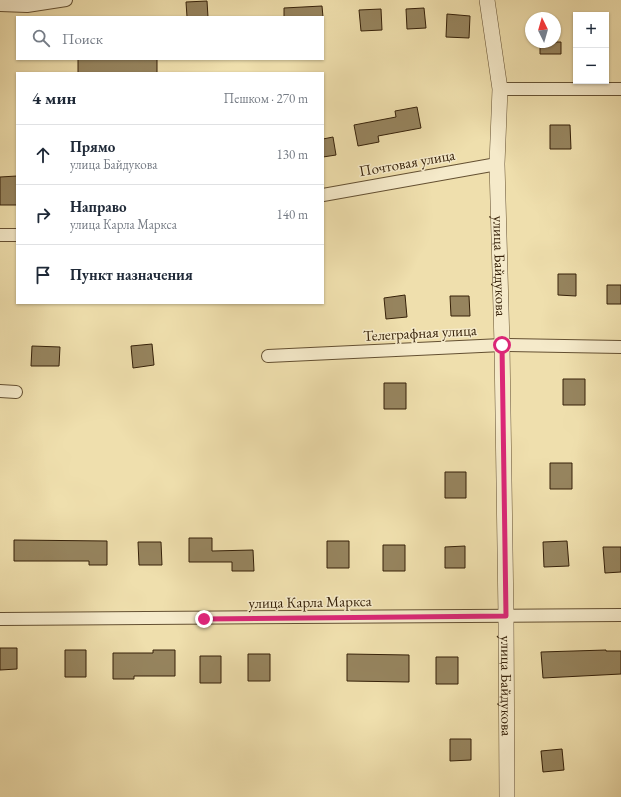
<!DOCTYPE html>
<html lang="ru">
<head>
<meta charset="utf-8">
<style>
	body { margin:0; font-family:"EB Garamond",serif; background:#f6f6f7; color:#1f2937 }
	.controls { position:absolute; right:12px; top:12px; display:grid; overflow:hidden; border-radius:0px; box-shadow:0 1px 3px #0004 }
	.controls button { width:36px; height:36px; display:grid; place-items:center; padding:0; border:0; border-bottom:1px solid #e0e1e3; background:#fff; color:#1f2937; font:20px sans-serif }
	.compass { position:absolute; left:525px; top:12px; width:36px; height:36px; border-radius:50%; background:#fff; box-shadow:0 1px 3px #0004; rotate:355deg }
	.stop { position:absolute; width:12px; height:12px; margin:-9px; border:3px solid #db2777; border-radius:50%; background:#fff }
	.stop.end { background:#db2777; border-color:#fff; box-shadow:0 1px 4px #0008 }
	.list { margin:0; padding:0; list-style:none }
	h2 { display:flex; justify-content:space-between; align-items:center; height:52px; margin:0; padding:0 16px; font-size:17px }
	h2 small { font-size:13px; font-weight:400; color:#747a83 }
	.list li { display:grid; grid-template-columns:26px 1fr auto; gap:12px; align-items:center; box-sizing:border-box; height:60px; padding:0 16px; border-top:1px solid #e0e1e3 }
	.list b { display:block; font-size:15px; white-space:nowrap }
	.list p { margin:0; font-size:13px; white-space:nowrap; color:#747a83 }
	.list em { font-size:13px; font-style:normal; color:#747a83 }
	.icon { flex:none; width:22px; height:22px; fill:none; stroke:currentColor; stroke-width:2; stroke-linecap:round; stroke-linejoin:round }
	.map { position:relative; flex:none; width:621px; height:797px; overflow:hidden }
	.search { position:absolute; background:#fff; box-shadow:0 1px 3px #0004; left:16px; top:16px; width:308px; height:44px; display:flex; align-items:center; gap:10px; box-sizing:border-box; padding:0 14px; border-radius:0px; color:#747a83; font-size:15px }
	.panel { position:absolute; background:#fff; box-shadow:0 1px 3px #0004; left:16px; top:72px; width:308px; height:232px; border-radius:0px }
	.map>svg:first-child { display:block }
	.building { fill:#96845e; stroke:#362109 }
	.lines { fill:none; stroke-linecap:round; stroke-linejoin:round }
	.minor-casing { stroke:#645032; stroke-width:14 }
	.tertiary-casing { stroke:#645032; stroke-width:16 }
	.minor { stroke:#f5eaca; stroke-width:12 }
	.tertiary { stroke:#f5eaca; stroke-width:15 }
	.route { stroke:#db2777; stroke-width:5 }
	.labels { text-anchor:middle; stroke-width:3; stroke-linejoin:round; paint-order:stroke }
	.street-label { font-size:15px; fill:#362109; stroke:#f5eaca }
</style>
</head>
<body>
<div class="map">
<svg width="621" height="797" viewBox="0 0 621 797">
	<rect width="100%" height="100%" fill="#efdfad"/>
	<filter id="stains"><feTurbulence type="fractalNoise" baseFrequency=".005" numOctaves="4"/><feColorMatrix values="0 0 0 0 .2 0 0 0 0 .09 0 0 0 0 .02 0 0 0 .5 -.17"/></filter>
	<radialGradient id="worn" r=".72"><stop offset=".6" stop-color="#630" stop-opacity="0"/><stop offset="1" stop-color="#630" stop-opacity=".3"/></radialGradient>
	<path class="building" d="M207,1L208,17H187L186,2Z
		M322,6L323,17H284V8Z
		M424,8L426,28L407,29L406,9Z
		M381,9L382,30L361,31L359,10Z
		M447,14L470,16L469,38L446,37Z
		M540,42H561V54H540Z
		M78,59H157V73H78Z
		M417,107L421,128L378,136L379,142L358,146L354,125L396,117L395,111Z
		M550,125H570L571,149H550Z
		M333,137L336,155L323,157V139Z
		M17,176V205H0V177Z
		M558,274H576V296L558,295Z
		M607,285H621V304H607Z
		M405,295L407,317L386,319L384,298Z
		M450,296H469L470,316H451Z
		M152,344L154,365L133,368L131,346Z
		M32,346L60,347L59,366H31Z
		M563,379H585V405H563Z
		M384,383H406V409H384Z
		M550,463H572V489H550Z
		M445,472H466V498H445Z
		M189,538H212V551L253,550L254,571H232V562H189Z
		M14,540L107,541V565H89V561H14Z
		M327,541H349V568H327Z
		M567,541L569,566L544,567L543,542Z
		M138,542H161L162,565H139Z
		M383,545H405V571H383Z
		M465,546V568H445V547Z
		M603,547H621V572L605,573Z
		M0,648H17V669L0,670Z
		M65,650H86V677H65Z
		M153,650H175V676H134V679H113V653H153Z
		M606,650V651H621V674L543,678L541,652Z
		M248,654H270V681H248Z
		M347,654L409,655V682L347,681Z
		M200,656H221V683H200Z
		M436,657H458V684H436Z
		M450,739H471V760L450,761Z
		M562,749L564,770L543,772L541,751Z"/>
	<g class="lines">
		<defs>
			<path id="minor" d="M0,5L27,6L66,0
				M500,89H621
				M323,195L497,164
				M0,235H17
				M268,356L502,345L621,347
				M0,391L16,392
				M0,619L621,615"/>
			<g id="tertiary">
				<path id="s1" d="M487,0L500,89L497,164L502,345L506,616L507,797"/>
			</g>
		</defs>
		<use href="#minor" class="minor-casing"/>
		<use href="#tertiary" class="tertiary-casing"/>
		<use href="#minor" class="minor"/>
		<use href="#tertiary" class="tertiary"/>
	</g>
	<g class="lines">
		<path class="route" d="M204,619L506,616L502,345"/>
	</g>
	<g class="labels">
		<g class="street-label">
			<text transform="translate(407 163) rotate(-10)" y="5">Почтовая улица</text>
			<text dy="5" stroke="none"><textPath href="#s1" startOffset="267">улица Байдукова</textPath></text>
			<text transform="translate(420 333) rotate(-3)" y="5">Телеграфная улица</text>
			<text transform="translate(310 602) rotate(-1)" y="5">улица Карла Маркса</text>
			<text dy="5" stroke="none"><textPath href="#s1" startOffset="687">улица Байдукова</textPath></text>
		</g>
	</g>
	<rect width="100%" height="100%" filter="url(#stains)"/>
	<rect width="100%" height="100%" fill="url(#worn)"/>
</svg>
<div class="controls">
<button>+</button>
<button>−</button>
</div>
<svg class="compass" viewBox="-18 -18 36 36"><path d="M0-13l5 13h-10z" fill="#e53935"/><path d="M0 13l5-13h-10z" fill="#747a83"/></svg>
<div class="stop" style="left:502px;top:345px"></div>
<div class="stop end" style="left:204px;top:619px"></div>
<div class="search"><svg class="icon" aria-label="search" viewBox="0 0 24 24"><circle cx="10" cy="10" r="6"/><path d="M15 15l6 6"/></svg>Поиск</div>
<section class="panel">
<h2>4 мин<small>Пешком · 270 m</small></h2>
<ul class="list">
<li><svg class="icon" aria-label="ahead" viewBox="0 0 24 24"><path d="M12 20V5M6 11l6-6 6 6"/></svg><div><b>Прямо</b><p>улица Байдукова</p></div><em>130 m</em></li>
<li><svg class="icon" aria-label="right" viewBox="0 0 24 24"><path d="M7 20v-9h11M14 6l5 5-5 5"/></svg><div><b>Направо</b><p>улица Карла Маркса</p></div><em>140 m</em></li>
<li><svg class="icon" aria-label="arrive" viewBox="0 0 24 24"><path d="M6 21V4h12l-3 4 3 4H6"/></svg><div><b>Пункт назначения</b></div></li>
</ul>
</section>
</div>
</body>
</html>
